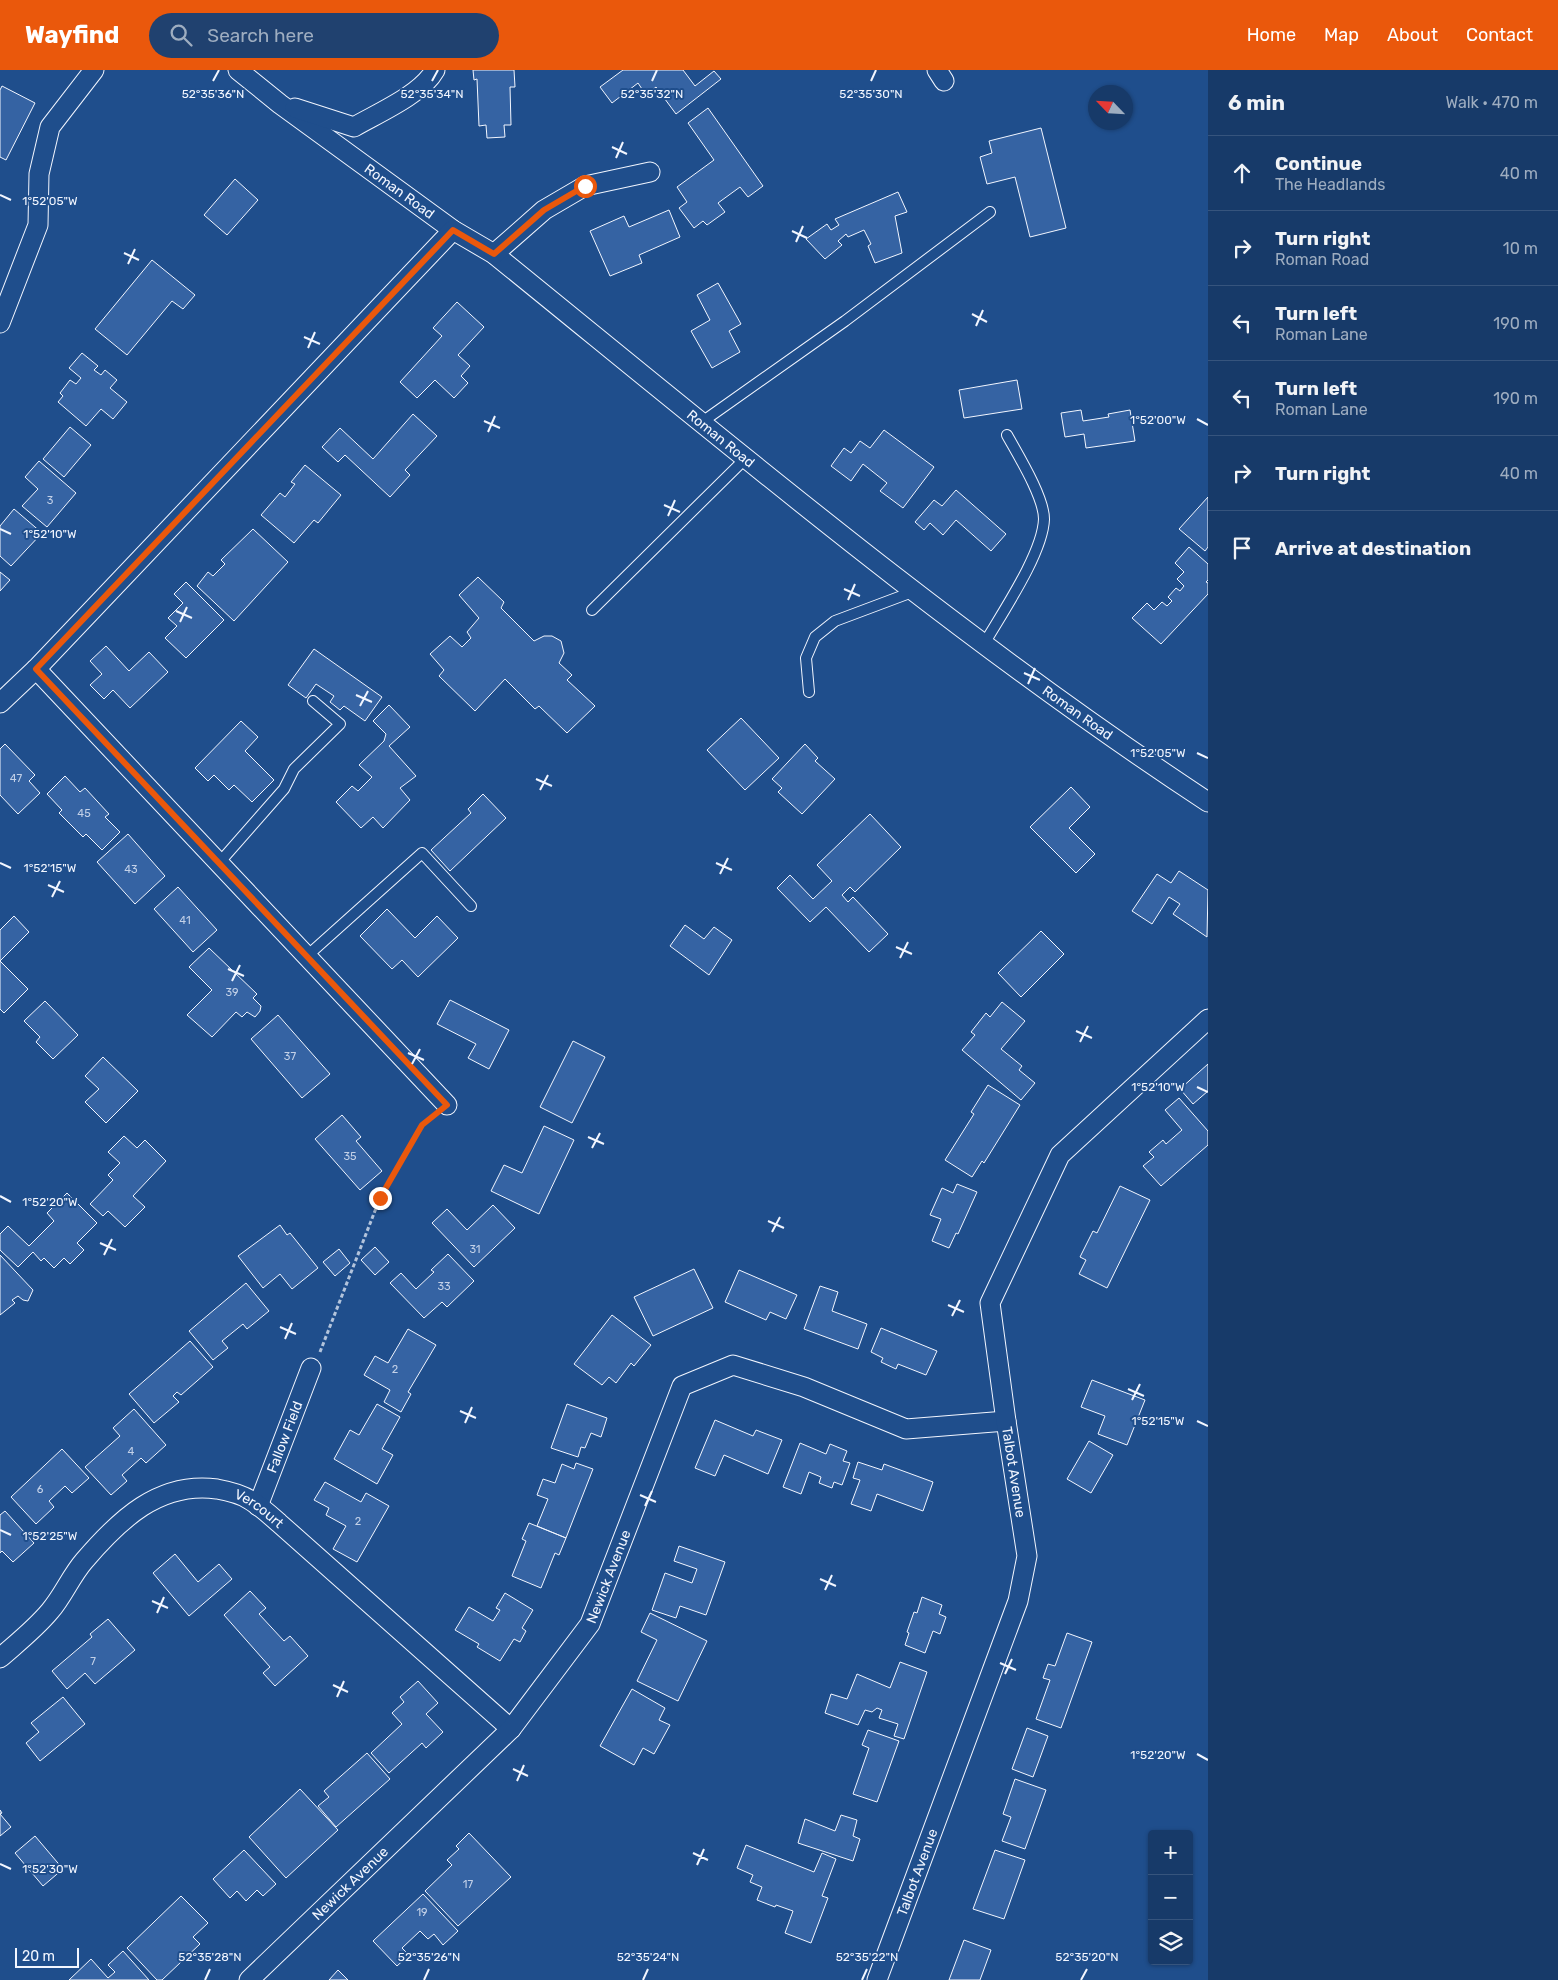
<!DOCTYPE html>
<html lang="en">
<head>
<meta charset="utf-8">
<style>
	body { margin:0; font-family:Rubik,sans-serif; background:#20416f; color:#f1f3f6 }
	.controls { position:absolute; right:15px; bottom:15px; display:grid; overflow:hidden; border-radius:5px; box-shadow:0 1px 4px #0004 }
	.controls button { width:45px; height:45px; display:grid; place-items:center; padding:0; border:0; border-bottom:1px solid #36547d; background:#173a69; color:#f1f3f6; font:25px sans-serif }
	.compass { position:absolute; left:1088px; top:15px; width:45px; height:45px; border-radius:50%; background:#173a69; box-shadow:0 1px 4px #0004; rotate:295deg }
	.scale { position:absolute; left:15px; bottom:12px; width:64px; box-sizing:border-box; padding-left:5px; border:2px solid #f2f6ff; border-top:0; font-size:14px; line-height:18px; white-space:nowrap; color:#f2f6ff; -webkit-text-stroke:4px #1f4e8c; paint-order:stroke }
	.stop { position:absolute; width:15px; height:15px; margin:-11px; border:4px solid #ea580c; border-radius:50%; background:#fff }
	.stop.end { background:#ea580c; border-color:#fff; box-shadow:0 1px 5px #0008 }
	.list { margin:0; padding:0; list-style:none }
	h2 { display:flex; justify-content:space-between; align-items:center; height:65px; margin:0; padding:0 20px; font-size:21px }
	h2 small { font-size:16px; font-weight:400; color:#9eadc0 }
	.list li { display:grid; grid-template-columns:32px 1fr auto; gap:15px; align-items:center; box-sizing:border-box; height:75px; padding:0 20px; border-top:1px solid #36547d }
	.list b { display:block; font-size:19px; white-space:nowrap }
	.list p { margin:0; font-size:16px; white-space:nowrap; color:#9eadc0 }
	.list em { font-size:16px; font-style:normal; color:#9eadc0 }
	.icon { flex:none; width:28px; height:28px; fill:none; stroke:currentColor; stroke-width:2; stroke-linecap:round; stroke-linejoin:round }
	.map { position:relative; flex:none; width:1208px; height:1910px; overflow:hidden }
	header { display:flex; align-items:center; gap:30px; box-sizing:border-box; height:70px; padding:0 25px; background:#ea580c; color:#fff }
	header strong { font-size:24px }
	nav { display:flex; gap:28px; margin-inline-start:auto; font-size:18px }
	.search { width:350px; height:45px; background:#20416f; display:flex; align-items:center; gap:12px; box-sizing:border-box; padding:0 18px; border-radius:28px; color:#9eadc0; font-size:19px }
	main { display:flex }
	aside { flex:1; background:#173a69 }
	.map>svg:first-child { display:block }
	.building { fill:#3563a3; stroke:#f2f6ff }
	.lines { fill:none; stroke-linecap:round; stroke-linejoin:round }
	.lane-casing { stroke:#f2f6ff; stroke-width:12 }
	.street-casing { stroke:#f2f6ff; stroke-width:21 }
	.path { stroke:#b3c4dc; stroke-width:3; stroke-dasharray:4 2.5; stroke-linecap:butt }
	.lane { stroke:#1f4e8c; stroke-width:10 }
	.street { stroke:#1f4e8c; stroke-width:19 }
	.route { stroke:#ea580c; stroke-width:6 }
	.ticks { fill:none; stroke:#f2f6ff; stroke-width:2 }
	.labels { text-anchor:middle; stroke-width:4; stroke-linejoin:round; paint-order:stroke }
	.number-label { font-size:11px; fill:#c3d1e8 }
	.street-label { font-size:14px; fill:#f2f6ff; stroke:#1f4e8c }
	.ticks-label { font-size:12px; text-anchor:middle; fill:#f2f6ff; stroke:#1f4e8c; stroke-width:4; stroke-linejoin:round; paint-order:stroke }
</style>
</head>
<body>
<header>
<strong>Wayfind</strong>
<div class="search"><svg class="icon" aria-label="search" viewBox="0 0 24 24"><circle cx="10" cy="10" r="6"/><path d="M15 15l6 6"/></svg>Search here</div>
<nav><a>Home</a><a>Map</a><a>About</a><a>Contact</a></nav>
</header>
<main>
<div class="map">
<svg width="1208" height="1910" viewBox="0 0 1208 1910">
	<rect width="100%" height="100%" fill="#1f4e8c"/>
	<path class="building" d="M473,0H514L515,17H510L511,55H504L505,67L487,68L486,55L479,56L477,9L474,10Z
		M623,0H683L695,16L714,1L721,9L676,44L656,17L646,25L638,13L612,33L600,17Z
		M2,16L35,33L6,90L0,87V20Z
		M708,38L763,116L748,127L740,117L718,133L725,142L707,155L703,151L694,158L679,138L687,132L677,117L714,90L688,53Z
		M1041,58L1066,158L1030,167L1015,107L987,114L980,87L992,83L989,71Z
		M235,109L258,130L227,165L204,145Z
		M898,122L907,142L895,146L902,183L875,193L868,176L871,174L864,160L848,167L846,164L838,171L842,175L825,189L806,169L827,154L831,160L839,155L835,149Z
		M669,140L680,167L639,185L642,193L610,206L590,161L624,146L629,157Z
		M152,190L195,225L183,239L172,231L127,285L95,259Z
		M718,213L741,254L729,261L740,282L712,298L691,261L710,250L697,225Z
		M457,232L484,257L458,285L470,296L461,306L468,313L454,328L435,310L417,328L400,312L442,266L433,258Z
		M82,283L98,296L94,300L101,305L105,300L117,310L110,318L127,332L113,349L101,339L86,356L58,332L63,326L60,323L70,310L76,314L81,308L69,298Z
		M1017,310L1022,339L964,348L959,320Z
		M1081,340L1083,351L1109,347L1108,344L1130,340L1135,371L1086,378L1084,364L1065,367L1061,343Z
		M413,344L437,366L405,400L410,405L390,427L345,385L338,392L322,377L340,358L373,389Z
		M70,357L91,375L64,407L43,389Z
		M884,360L934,397L903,438L880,421L887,413L863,394L851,411L831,396L844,378L851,383L860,371L870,378Z
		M39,391L76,423L47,457L22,436L38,419L25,407Z
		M305,395L341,425L318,453L314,450L294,473L261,445L280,423L285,427L295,414L291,412Z
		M956,420L1006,464L991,481L956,450L943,465L930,453L924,460L915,452L934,430L942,436Z
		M1208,427V477L1205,481L1179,459Z
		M14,439L42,463L11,496L0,486V456Z
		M253,459L288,492L234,551L197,516L208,502L213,506L225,494L221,490Z
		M1189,477L1208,494V510L1206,512L1208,513V524L1161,574L1132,548L1147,533L1154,540L1162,532L1167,536L1172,531L1168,527L1176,518L1180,521L1184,516L1177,509L1184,502L1175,493Z
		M0,502L10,510L0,521Z
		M478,507L504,532L501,538L534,571L544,566H552L561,571L564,583L559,593L572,605L567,610L595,636L567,663L539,636L535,639L505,609L475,641L439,606L444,600L430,584L450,566L462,577L471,568L467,562L479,548L459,525Z
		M186,512L224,550L186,588L165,568L177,556L168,548L183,533L174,524Z
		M106,576L129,601L149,582L168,602L130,638L113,620L104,629L90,615L102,604L90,591Z
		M314,579L382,627L365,651L344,636L340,640L330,632L334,626L316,614L306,628L288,615Z
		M389,635L410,657L389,676L416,706L400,718L410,730L383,758L373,747L361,758L336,732L352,716L358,721L372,707L359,695L384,671L386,664L373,651Z
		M741,648L779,688L745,720L707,680Z
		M241,651L258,667L245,681L274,710L252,732L234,715L229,720L214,705L208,711L195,698Z
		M5,674L35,705L29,711L40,723L18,744L0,725V679Z
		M805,674L818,688L815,691L835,709L802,744L778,722L782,718L772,709Z
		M65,706L80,722L85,718L109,744L105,747L120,762L102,780L86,764L83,767L59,743L62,740L47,724Z
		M1071,717L1090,737L1069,758L1095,784L1076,803L1030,757Z
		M483,724L506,748L450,801L431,780L471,743L468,739Z
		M870,744L901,777L855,822L850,817L842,825L848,832L853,827L888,864L869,882L826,837L810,852L777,818L790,805L813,829L832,811L817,795Z
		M128,764L165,806L135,834L97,792Z
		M1179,801L1208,820L1207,867L1173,844L1180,834L1169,827L1152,854L1132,841L1157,804L1171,813Z
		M178,817L217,860L193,882L154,839Z
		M387,839L415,868L437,846L458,868L418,907L402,890L392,899L360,866Z
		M14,846L29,862L0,891L28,919L4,943L0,939V860Z
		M685,855L704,869L714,857L732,870L709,905L670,876Z
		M1041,861L1064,884L1021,927L998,903Z
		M209,878L257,924L253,928L261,936L260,941L255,947L247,942L242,947L236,942L212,967L187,945L212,920L189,897Z
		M450,930L509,960L489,999L468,988L476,974L437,954Z
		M45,931L78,965L53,989L36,972L40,967L24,951Z
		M1002,932L1025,951L1001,979L1022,996L1019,1000L1035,1013L1021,1030L962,980L975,965L971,962L986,943L990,947Z
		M278,945L330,1004L302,1028L251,969Z
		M573,971L605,987L572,1053L540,1037Z
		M103,987L138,1021L106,1053L85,1032L99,1019L85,1006Z
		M1208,994V1021L1193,1034L1180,1019Z
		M988,1015L1020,1035L984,1093L982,1091L972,1107L945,1090L974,1044L971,1042Z
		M1179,1028L1208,1061V1075L1161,1116L1143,1096L1154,1087L1149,1082L1163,1070L1166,1074L1182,1060L1165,1040Z
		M342,1045L361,1067L356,1071L382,1101L360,1120L315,1069Z
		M544,1056L574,1070L539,1144L491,1121L504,1095L522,1103Z
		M124,1066L137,1078L145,1070L166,1091L133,1126L145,1137L125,1157L108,1141L103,1146L90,1134L113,1110L108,1105L120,1093L108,1082Z
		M957,1114L977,1122L958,1164L956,1163L949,1178L932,1171L941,1149L930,1145L942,1118L953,1123Z
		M1120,1116L1150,1130L1107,1218L1079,1204L1086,1190L1080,1187L1093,1161L1097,1163Z
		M67,1123L97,1153L77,1173L84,1180L70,1194L64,1188L54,1198L44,1188L41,1191L33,1182L18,1197L0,1180V1164L8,1156L29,1176L54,1151L47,1143Z
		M493,1135L515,1158L474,1197L432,1153L447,1139L467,1160Z
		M280,1155L287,1165L290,1163L318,1198L292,1219L280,1204L263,1218L238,1186Z
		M375,1177L389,1192L375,1205L361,1190Z
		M339,1179L350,1193L335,1206L323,1192Z
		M448,1184L474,1211L447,1237L442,1232L424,1248L390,1213L401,1203L416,1219L434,1202L431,1200Z
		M0,1185L33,1220L28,1231L23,1230L18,1226L12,1230L15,1233L0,1245Z
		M694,1199L713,1238L653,1266L634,1227Z
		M739,1200L797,1225L786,1249L770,1242L766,1250L725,1232Z
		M246,1213L269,1241L247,1259L243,1254L222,1271L228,1278L213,1290L189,1261Z
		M820,1216L838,1222L832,1241L867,1254L858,1279L804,1259Z
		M612,1245L651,1275L634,1296L631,1293L616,1313L609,1307L602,1315L574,1294Z
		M881,1258L937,1281L926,1305L898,1294L896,1299L881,1292L883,1288L871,1282Z
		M408,1259L436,1275L408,1322L411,1324L401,1342L384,1332L390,1320L364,1305L375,1286L388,1293Z
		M190,1271L213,1297L181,1325L177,1322L173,1326L179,1332L154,1353L129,1324Z
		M1092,1310L1145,1330L1127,1375L1098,1364L1105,1346L1081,1337Z
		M377,1334L400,1347L382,1379L393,1385L377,1414L334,1389L350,1360L359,1365Z
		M567,1334L607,1348L601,1367L591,1363L585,1378L581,1377L578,1387L551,1378Z
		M134,1339L166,1375L146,1393L141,1388L122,1405L127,1411L111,1425L85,1397L120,1366L113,1358Z
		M715,1350L753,1366L756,1360L782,1370L768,1404L724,1385L715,1406L695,1398Z
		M1089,1371L1113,1385L1091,1423L1067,1409Z
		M800,1373L826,1384L830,1374L847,1381L843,1391L850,1393L842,1415L834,1412L832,1418L819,1413L821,1407L809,1402L801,1424L783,1417Z
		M62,1379L89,1408L72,1423L65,1416L49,1431L54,1437L36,1454L11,1427Z
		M858,1392L882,1400L884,1394L933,1412L923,1441L877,1424L871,1441L851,1434L860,1410L853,1408Z
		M576,1393L593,1399L566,1468L537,1456L548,1429L537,1425L543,1409L555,1413L562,1394L574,1399Z
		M325,1412L361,1432L366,1423L389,1436L357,1492L333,1479L346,1456L326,1445L329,1438L314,1430Z
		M5,1441L34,1473L13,1492L2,1481L0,1483V1445Z
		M529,1453L566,1468L559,1485L555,1483L541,1518L512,1506L526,1471L522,1469Z
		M679,1476L725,1492L706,1545L680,1536L676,1548L652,1540L665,1503L692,1513L697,1499L674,1491Z
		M175,1484L198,1512L219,1494L232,1509L189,1546L153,1503Z
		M250,1521L266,1538L259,1544L284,1571L290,1566L308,1586L275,1616L263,1603L270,1597L224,1545Z
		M505,1523L533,1540L522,1558L526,1561L520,1572L514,1569L500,1591L477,1577L479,1574L455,1560L469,1537L493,1551L500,1540L496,1538Z
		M922,1527L942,1535L939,1544L946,1547L940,1564L933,1561L925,1583L905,1575L909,1563L907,1562L914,1542L917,1543Z
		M650,1543L707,1571L678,1631L637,1611L657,1570L641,1562Z
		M108,1549L135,1580L95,1614L85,1603L67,1619L52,1601L92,1567L90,1564Z
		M1067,1563L1092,1572L1061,1658L1036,1649L1050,1610L1043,1608L1048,1594L1055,1596Z
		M900,1592L927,1602L904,1669L894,1666L898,1654L879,1648L882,1640L877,1638L872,1642L865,1640L858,1655L825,1643L831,1624L847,1629L857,1604L890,1618Z
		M418,1611L438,1633L426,1644L443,1662L426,1678L422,1673L389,1703L371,1683L402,1654L392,1643L404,1632L400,1627Z
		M632,1619L665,1638L659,1650L670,1655L654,1684L643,1678L634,1695L600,1676Z
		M63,1627L85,1654L40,1691L26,1673L39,1662L31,1653Z
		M1027,1658L1048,1666L1033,1707L1012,1699Z
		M868,1660L899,1671L877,1732L853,1724L869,1678L862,1675Z
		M367,1683L390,1709L336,1757L318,1736L329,1727L324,1721Z
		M1015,1709L1046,1720L1025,1779L1002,1771L1011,1747L1003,1744Z
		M300,1719L338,1760L286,1808L249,1767Z
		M0,1740L2,1743L0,1744L11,1757L0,1766Z
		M841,1745L857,1750L853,1766L860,1769L853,1791L798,1773L805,1749L835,1761Z
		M469,1763L511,1807L458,1856L425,1821L452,1795L447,1790L459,1779L456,1776Z
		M35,1766L63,1799L43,1816L15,1783Z
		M746,1775L814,1802L822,1783L836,1789L822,1826L828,1828L811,1873L785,1863L793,1841L776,1835L775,1837L757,1830L762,1817L750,1812L753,1805L737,1798Z
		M244,1780L276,1814L263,1826L257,1820L246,1831L237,1821L230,1828L213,1809Z
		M995,1780L1025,1790L1004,1849L973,1839Z
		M423,1824L458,1861L443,1875L434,1864L428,1869L420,1861L402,1878L409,1885L397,1896L373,1871Z
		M181,1826L208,1853L193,1867L200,1874L162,1910H157L127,1878Z
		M964,1870L991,1880L980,1910H949Z
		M123,1881L149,1910H69L91,1889L108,1908L115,1902L108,1895Z
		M338,1900L348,1910H329Z"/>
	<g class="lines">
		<defs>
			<path id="lane" d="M702,352L845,251L990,142
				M592,540L746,388
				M984,574C1002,543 1043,483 1044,449C1044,427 1018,385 1007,365
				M809,622L806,588L815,567L835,551L915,521
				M219,793L284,719L294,699L340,654L313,631
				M307,886L422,783L471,836"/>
			<g id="street">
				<path id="s1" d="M238,0L280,34L453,160L494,184C726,372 958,568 1208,732"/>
				<path d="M937,0L944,11"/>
				<path d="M295,38L354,57C378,43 421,25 435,0"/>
				<path d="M494,184L544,140L585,116L650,102"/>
				<path d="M0,253L38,155L39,104L50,57L94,0"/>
				<path d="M36,599L447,1035"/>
				<path d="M0,633L36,599L453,160"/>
				<path id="s2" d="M258,1436L311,1298"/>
				<path id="s3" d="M0,1588C17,1573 35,1559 50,1541C63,1526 71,1506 84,1491C119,1450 159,1411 217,1419C228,1421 241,1424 250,1430C260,1436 270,1445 279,1453L511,1659"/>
				<path id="s4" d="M249,1910L511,1659L590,1554L682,1316L733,1295L804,1317L906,1359L1006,1351"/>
				<path id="s5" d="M877,1910L1018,1531L1027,1486L1006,1351L990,1233L1060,1085L1208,949"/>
			</g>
		</defs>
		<use href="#lane" class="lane-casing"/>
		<use href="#street" class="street-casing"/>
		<path class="path" d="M320,1282L380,1128L423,1055L433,1046"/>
		<use href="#lane" class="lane"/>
		<use href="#street" class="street"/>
	</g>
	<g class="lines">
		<path class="route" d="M380,1128L422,1055L447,1035L36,599L453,160L494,184L544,140L585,116"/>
	</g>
	<path class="ticks" d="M213,11L219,0M432,11L438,0M652,11L657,0M871,11L876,0M612,77L627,84M616,88L623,72M0,125L11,130M792,161L807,168M796,172L803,156M124,183L139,190M128,194L135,179M972,244L987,252M976,256L983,240M304,267L320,274M308,278L315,262M1197,349L1208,355M484,351L500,358M488,362L495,346M664,435L680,442M668,446L675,430M0,459L11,464M844,519L860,526M848,530L855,514M176,541L192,548M180,552L187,537M1024,603L1040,610M1028,614L1035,598M356,625L372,632M360,636L368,621M1197,683L1208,688M536,709L552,716M540,720L548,705M0,793L11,798M716,793L732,800M720,804L728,788M48,815L64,822M52,827L60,811M896,877L912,884M900,888L908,872M228,899L244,906M232,911L240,895M1076,961L1092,968M1080,972L1088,956M408,983L424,990M412,994L420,979M1197,1017L1208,1022M588,1067L604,1074M592,1078L600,1063M0,1126L11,1132M768,1151L784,1158M772,1162L780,1147M100,1173L116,1180M104,1185L112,1169M948,1235L964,1242M952,1246L960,1230M280,1257L296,1264M285,1269L292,1253M1128,1319L1144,1326M1132,1330L1140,1314M460,1341L476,1348M1197,1351L1208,1356M465,1353L472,1337M640,1425L656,1432M645,1436L652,1421M0,1460L11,1465M820,1509L836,1516M825,1520L832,1505M152,1531L168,1538M157,1543L164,1527M1000,1593L1016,1600M1005,1604L1012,1589M333,1615L348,1622M337,1627L344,1611M1197,1684L1208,1690M513,1699L528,1706M517,1711L524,1695M693,1783L708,1790M0,1794L11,1799M697,1795L704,1779M205,1910L210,1899M424,1910L429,1899M643,1910L648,1899M862,1910L867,1899M1081,1910L1087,1899"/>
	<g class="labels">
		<g class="number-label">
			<text x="50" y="434">3</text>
			<text x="16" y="712">47</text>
			<text x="84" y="747">45</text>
			<text x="131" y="803">43</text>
			<text x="185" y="854">41</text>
			<text x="232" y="926">39</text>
			<text x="290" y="990">37</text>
			<text x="350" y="1090">35</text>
			<text x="475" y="1183">31</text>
			<text x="444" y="1220">33</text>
			<text x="395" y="1303">2</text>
			<text x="131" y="1385">4</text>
			<text x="40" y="1423">6</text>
			<text x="358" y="1455">2</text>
			<text x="93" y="1595">7</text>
			<text x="468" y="1818">17</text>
			<text x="422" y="1846">19</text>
		</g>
		<g class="street-label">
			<text dy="5" stroke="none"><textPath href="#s1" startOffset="202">Roman Road</textPath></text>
			<text dy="5" stroke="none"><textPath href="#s1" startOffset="608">Roman Road</textPath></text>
			<text dy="5" stroke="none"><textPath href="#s1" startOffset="1058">Roman Road</textPath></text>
			<text dy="5" stroke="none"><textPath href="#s2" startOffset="74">Fallow Field</textPath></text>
			<text transform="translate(1014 1402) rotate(81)" y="5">Talbot Avenue</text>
			<text dy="5" stroke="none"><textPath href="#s3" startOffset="335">Vercourt</textPath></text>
			<text dy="5" stroke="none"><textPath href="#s4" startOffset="545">Newick Avenue</textPath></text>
			<text dy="5" stroke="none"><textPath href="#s5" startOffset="115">Talbot Avenue</textPath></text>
			<text dy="5" stroke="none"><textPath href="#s4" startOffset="140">Newick Avenue</textPath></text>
		</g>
	</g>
	<g class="ticks-label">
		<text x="213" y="28">52°35'36"N</text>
		<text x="432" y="28">52°35'34"N</text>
		<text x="652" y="28">52°35'32"N</text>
		<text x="871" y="28">52°35'30"N</text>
		<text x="50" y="135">1°52'05"W</text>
		<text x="1158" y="354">1°52'00"W</text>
		<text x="50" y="468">1°52'10"W</text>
		<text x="1158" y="687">1°52'05"W</text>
		<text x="50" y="802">1°52'15"W</text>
		<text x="1158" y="1021">1°52'10"W</text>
		<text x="50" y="1136">1°52'20"W</text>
		<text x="1158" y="1355">1°52'15"W</text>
		<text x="50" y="1470">1°52'25"W</text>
		<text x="1158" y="1689">1°52'20"W</text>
		<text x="50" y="1803">1°52'30"W</text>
		<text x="210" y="1891">52°35'28"N</text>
		<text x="429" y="1891">52°35'26"N</text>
		<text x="648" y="1891">52°35'24"N</text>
		<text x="867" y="1891">52°35'22"N</text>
		<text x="1087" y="1891">52°35'20"N</text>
	</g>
</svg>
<div class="controls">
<button>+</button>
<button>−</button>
<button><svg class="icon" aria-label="layers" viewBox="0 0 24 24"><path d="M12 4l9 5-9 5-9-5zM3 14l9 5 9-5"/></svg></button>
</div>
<svg class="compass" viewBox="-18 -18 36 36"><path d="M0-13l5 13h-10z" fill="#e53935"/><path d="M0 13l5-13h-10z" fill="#9eadc0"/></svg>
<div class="scale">20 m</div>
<div class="stop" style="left:585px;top:116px"></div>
<div class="stop end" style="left:380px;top:1128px"></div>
</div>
<aside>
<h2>6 min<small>Walk · 470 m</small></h2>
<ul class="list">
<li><svg class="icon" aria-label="ahead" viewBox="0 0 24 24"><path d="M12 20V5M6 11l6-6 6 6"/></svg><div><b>Continue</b><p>The Headlands</p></div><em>40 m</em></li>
<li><svg class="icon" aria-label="right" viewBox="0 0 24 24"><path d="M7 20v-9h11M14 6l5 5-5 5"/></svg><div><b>Turn right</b><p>Roman Road</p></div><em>10 m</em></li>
<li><svg class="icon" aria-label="left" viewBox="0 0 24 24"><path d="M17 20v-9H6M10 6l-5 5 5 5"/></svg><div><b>Turn left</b><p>Roman Lane</p></div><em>190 m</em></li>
<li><svg class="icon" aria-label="left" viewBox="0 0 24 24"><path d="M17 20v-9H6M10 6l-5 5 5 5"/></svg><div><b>Turn left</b><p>Roman Lane</p></div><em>190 m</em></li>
<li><svg class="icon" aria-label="right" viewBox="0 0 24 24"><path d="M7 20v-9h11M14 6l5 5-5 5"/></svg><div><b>Turn right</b></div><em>40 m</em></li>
<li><svg class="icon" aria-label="arrive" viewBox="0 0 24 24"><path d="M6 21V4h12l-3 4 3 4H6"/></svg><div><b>Arrive at destination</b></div></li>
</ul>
</aside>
</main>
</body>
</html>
